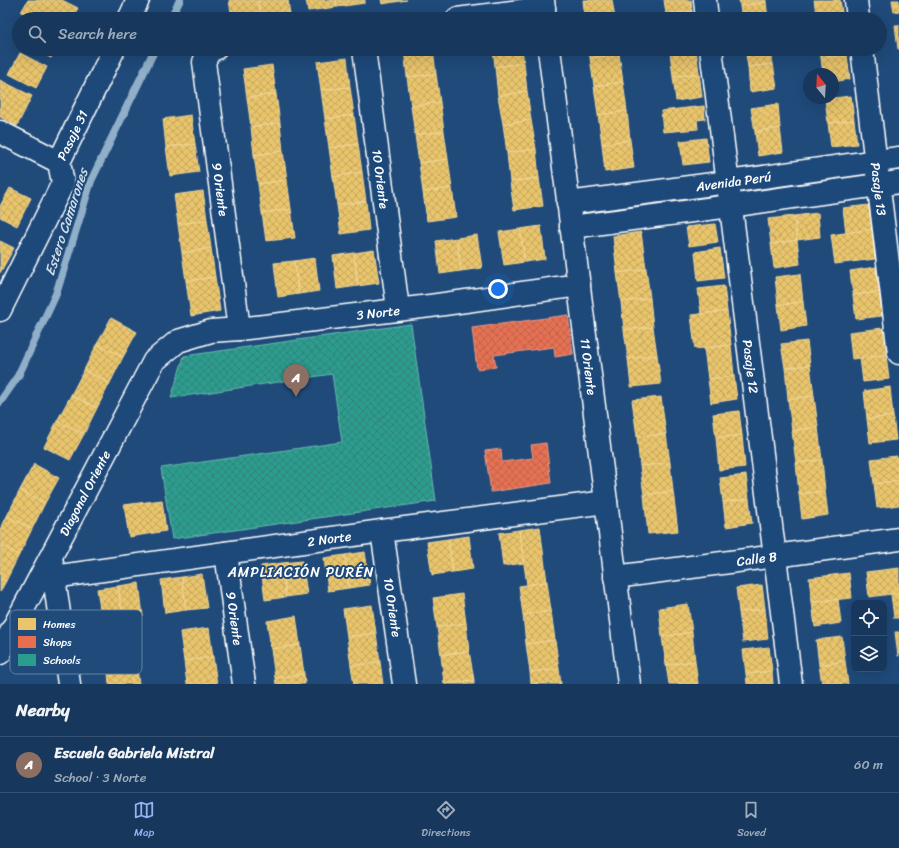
<!DOCTYPE html>
<html lang="en">
<head>
<meta charset="utf-8">
<style>
	body { margin:0; font-family:Sriracha,sans-serif; background:#203f62; color:#f1f3f6 }
	.controls { position:absolute; right:12px; bottom:12px; display:grid; overflow:hidden; border-radius:8px; box-shadow:0 4px 16px #0002 }
	.controls button { width:36px; height:36px; display:grid; place-items:center; padding:0; border:0; border-bottom:1px solid #365272; background:#17385c; color:#f1f3f6; font:20px sans-serif }
	.compass { position:absolute; left:803px; top:68px; width:36px; height:36px; border-radius:50%; background:#17385c; box-shadow:0 4px 16px #0002; rotate:342deg }
	.you { position:absolute; left:498px; top:289px; width:14px; height:14px; margin:-10px; border:3px solid #fff; border-radius:50%; background:#1a73e8; box-shadow:0 0 0 6px #1a73e833 }
	.badge { display:grid; place-items:center; width:26px; height:26px; border-radius:50%; background:#95b2f1; color:#fff; font-size:13px; font-weight:700 }
	.pin { position:absolute; translate:-50% -33px; filter:drop-shadow(0 1px 2px #0008) }
	.pin::after { content:''; position:absolute; top:21px; width:14px; height:12px; background:inherit; clip-path:polygon(0 0,100% 0,50% 100%) }
	.list { margin:0; padding:0; list-style:none }
	h2 { display:flex; justify-content:space-between; align-items:center; height:52px; margin:0; padding:0 16px; font-size:17px }
	h2 small { font-size:13px; font-weight:400; color:#9eacbb }
	.list li { display:grid; grid-template-columns:26px 1fr auto; gap:12px; align-items:center; box-sizing:border-box; height:56px; padding:0 16px; border-top:1px solid #365272 }
	.list b { display:block; font-size:15px; white-space:nowrap }
	.list p { margin:0; font-size:13px; white-space:nowrap; color:#9eacbb }
	.list em { font-size:13px; font-style:normal; color:#9eacbb }
	.icon { flex:none; width:22px; height:22px; fill:none; stroke:currentColor; stroke-width:2; stroke-linecap:round; stroke-linejoin:round }
	.map { position:relative; flex:none; width:899px; height:684px; overflow:hidden }
	.search { position:absolute; background:#17385c; box-shadow:0 4px 16px #0002; left:12px; right:12px; top:12px; height:44px; display:flex; align-items:center; gap:10px; box-sizing:border-box; padding:0 14px; border-radius:22px; color:#9eacbb; font-size:15px }
	.sheet { height:108px; background:#17385c }
	nav { display:flex; justify-content:space-around; align-items:center; box-sizing:border-box; height:56px; border-top:1px solid #365272; background:#17385c; font-size:11px; color:#9eacbb }
	nav a { display:grid; justify-items:center; gap:2px }
	nav .on { color:#95b2f1 }
	.map>svg:first-child { display:block }
	.homes { fill:url(#homes-cross-hatch); stroke:#f0d697 }
	.shops { fill:url(#shops-cross-hatch); stroke:#ee9a85 }
	.schools { fill:url(#schools-cross-hatch); stroke:#6abab1 }
	.lines { fill:none; stroke-linecap:round; stroke-linejoin:round }
	.stream { stroke:#91afc8; stroke-width:8 }
	.street-casing { stroke:#fff; stroke-width:25 }
	.secondary-casing { stroke:#fff; stroke-width:25 }
	.street { stroke:#1f4a7a; stroke-width:22 }
	.secondary { stroke:#1f4a7a; stroke-width:22 }
	.labels { text-anchor:middle; stroke-width:4; stroke-linejoin:round; paint-order:stroke }
	.street-label { font-size:13px; fill:#fff; stroke:#1f4a7a }
	.water-label { font-size:14px; font-style:italic; fill:#d1dee8; stroke:#1f4a7a }
	.neighbourhood-label { font-size:14px; letter-spacing:1px; fill:#fff; stroke:#1f4a7a }
	.key { fill:#1f4a7a; stroke:#6280a2; stroke-width:1 }
	.key-label { font-size:11px; fill:#fff }
</style>
</head>
<body>
<div class="map">
<svg width="899" height="684" viewBox="0 0 899 684">
	<defs>
		<pattern id="homes-cross-hatch" width="8" height="8" patternUnits="userSpaceOnUse"><rect width="8" height="8" fill="#e9c46a"/><path d="M0 0l8 8M0 8l8-8" fill="none" stroke="#c2a662"/></pattern>
		<pattern id="shops-cross-hatch" width="8" height="8" patternUnits="userSpaceOnUse"><rect width="8" height="8" fill="#e76f51"/><path d="M0 0l8 8M0 8l8-8" fill="none" stroke="#b86450"/></pattern>
		<pattern id="schools-cross-hatch" width="8" height="8" patternUnits="userSpaceOnUse"><rect width="8" height="8" fill="#2a9d8f"/><path d="M0 0l8 8M0 8l8-8" fill="none" stroke="#368178"/></pattern>
	</defs>
	<rect width="100%" height="100%" fill="#1f4a7a"/>
	<filter id="ink" filterUnits="userSpaceOnUse"><feTurbulence type="fractalNoise" baseFrequency=".025" numOctaves="2"/><feDisplacementMap in="SourceGraphic" scale="8" xChannelSelector="R" yChannelSelector="G"/><feConvolveMatrix kernelMatrix="1 2 1 2 8 2 1 2 1" color-interpolation-filters="sRGB"/></filter>
	<g filter="url(#ink)">
		<path class="homes" d="M28,0H62L78,8L72,19H35L21,12Z
			M229,0H258L261,19H232Z
			M258,0H288L290,15L261,19Z
			M306,0H336L337,7L308,11Z
			M336,0H365V3L337,7Z
			M381,0H407L382,4Z
			M583,0H612L615,19H585Z
			M664,0H691L692,11L666,14Z
			M739,0H766V2L740,6Z
			M814,0H840L843,18L817,19Z
			M892,0H899V11L894,12Z
			M766,2L768,19H742L740,6Z
			M692,11L693,19H667L666,14Z
			M895,25H899V49H898Z
			M34,49H55L51,58Z
			M404,49H433L436,74L407,77Z
			M493,49H522L524,63L495,67Z
			M589,49H619V54L590,58Z
			M696,49L699,73L673,77L670,52Z
			M745,49H771L773,64L748,67Z
			M820,49H847V55L821,58Z
			M20,53L47,67L36,88L9,74Z
			M619,54L623,82L594,86L590,58Z
			M847,55L850,79L833,82V74H823L821,58Z
			M347,58L350,87L321,90L317,62Z
			M524,63L527,91L498,96L495,67Z
			M773,64L777,88L750,92L748,67Z
			M272,65L276,94L247,98L243,69Z
			M699,73L702,97L676,101L673,77Z
			M436,74L440,102L411,106L407,77Z
			M0,80L32,96L17,126L0,117Z
			M623,82L627,111L598,115L594,86Z
			M350,87L354,115L325,119L321,90Z
			M527,91L531,120L503,124L498,96Z
			M276,94L280,123L251,127L247,98Z
			M851,96L854,120L828,123L825,99Z
			M440,102L444,131L415,135L411,106Z
			M778,104L780,128L755,132L751,108Z
			M704,106L705,119L697,120L698,129L663,132L661,111Z
			M627,111L630,140L602,144L598,115Z
			M191,115L195,144L166,147L163,119Z
			M354,115L358,144L329,148L325,119Z
			M531,120L536,149L507,153L503,124Z
			M854,120L857,144L831,147L828,123Z
			M280,123L283,151L254,155L251,127Z
			M780,128L783,152L758,156L755,132Z
			M444,131L448,159L419,163L415,135Z
			M706,138L709,162L683,165L680,141Z
			M630,140L634,168L605,172L602,144Z
			M195,144L199,172L170,176L166,147Z
			M358,144L362,172L333,177L329,148Z
			M536,149L539,178L510,182L507,153Z
			M283,151L287,180L258,184L254,155Z
			M448,159L452,188L423,192L419,163Z
			M362,172L366,201L337,205L333,177Z
			M539,178L543,206L514,210L510,182Z
			M287,180L291,209L262,213L258,184Z
			M10,188L31,198L17,226L0,217V206Z
			M452,188L456,217L427,221L423,192Z
			M203,191L207,220L178,224L174,195Z
			M366,201L369,230L341,234L337,205Z
			M869,205L872,229L846,233L843,208Z
			M291,209L295,238L266,241L262,213Z
			M818,213L820,237L797,240L794,216Z
			M794,216L797,240L771,244L768,219Z
			M207,220L211,248L182,253L178,224Z
			M715,224L718,242L689,246L686,227Z
			M541,226L545,259L525,262L520,229Z
			M520,229L525,262L504,265L499,232Z
			M872,229L875,259L835,264L831,235Z
			M641,232L646,269L617,273L613,236Z
			M477,235L482,268L461,271L457,238Z
			M457,238L461,271L440,274L436,241Z
			M797,240L800,264L774,268L771,244Z
			M0,241L14,248L0,273Z
			M211,248L215,277L186,281L182,253Z
			M720,248L724,278L698,281L695,252Z
			M374,250L379,283L358,286L354,253Z
			M354,253L358,286L337,289L333,256Z
			M315,258L319,291L299,294L294,261Z
			M294,261L299,294L278,297L274,263Z
			M876,267L879,292L853,295L850,271Z
			M646,269L650,298L621,302L617,273Z
			M800,274L803,302L778,305L775,277Z
			M215,277L220,311L191,316L186,281Z
			M724,286L727,311L701,314L698,289Z
			M879,292L882,316L856,319L853,295Z
			M650,298L653,327L624,330L621,302Z
			M803,302L806,326L781,330L778,305Z
			M727,311L731,345L695,349L691,315Z
			M111,318L137,332L123,357L97,344Z
			M653,327L657,355L628,359L624,330Z
			M883,328L886,355L852,359L849,332Z
			M807,341L810,365L785,368L781,344Z
			M97,344L123,357L110,383L84,370Z
			M731,345L734,376L708,379L704,348Z
			M657,355L661,384L631,387L628,359Z
			M886,355L889,379L863,382L860,358Z
			M810,365L814,396L788,399L785,368Z
			M84,370L110,383L97,408L71,395Z
			M734,376L737,399L711,403L708,379Z
			M890,387L893,416L867,419L864,391Z
			M71,395L97,408L84,434L57,421Z
			M814,396L818,427L792,431L788,399Z
			M661,397L666,434L637,437L632,400Z
			M739,411L742,435L716,438L713,414Z
			M893,416L896,440L870,443L867,419Z
			M57,421L84,434L70,460L44,447Z
			M818,427L822,460L796,463L792,431Z
			M666,434L670,463L640,466L637,437Z
			M742,435L745,467L719,470L716,438Z
			M897,456L899,480L874,484L871,459Z
			M822,460L825,491L799,494L796,463Z
			M670,463L673,491L644,495L640,466Z
			M34,464L59,478L45,503L20,490Z
			M746,475L749,499L723,502L720,478Z
			M899,480V505L877,508L874,484Z
			M20,490L45,503L32,529L7,516Z
			M673,491L678,531L648,534L644,495Z
			M825,491L828,515L802,519L799,494Z
			M749,499L752,523L726,527L723,502Z
			M162,500L166,531L129,537L124,505Z
			M7,516L32,529L19,555L0,545V529Z
			M540,527L547,582L527,585L519,530Z
			M519,530L524,563L503,566L499,533Z
			M469,536L473,569L453,572L448,539Z
			M448,539L453,572L432,575L427,542Z
			M0,545L19,555L6,581L0,578Z
			M365,552L370,585L349,588L345,555Z
			M345,555L349,588L328,591L324,558Z
			M302,561L307,594L286,597L282,563Z
			M282,563L286,597L265,600L261,566Z
			M899,568V593L869,597L866,572Z
			M849,573L852,598L812,602L809,578Z
			M202,574L207,608L186,610L182,577Z
			M182,577L186,610L165,613L161,580Z
			M0,578L6,581L0,592Z
			M547,582L551,611L523,615L519,586Z
			M139,583L143,616L123,619L118,586Z
			M762,585L765,609L739,612L736,588Z
			M118,586L123,619L102,622L97,589Z
			M899,593V618H894L891,594Z
			M462,594L466,623L437,627L433,598Z
			M838,599L841,623L815,627L812,602Z
			M688,604L692,632L662,637L659,608Z
			M372,605L376,633L347,637L343,609Z
			M765,609L768,639L743,642L739,612Z
			M551,611L555,640L526,644L523,615Z
			M296,616L300,645L271,649L267,621Z
			M466,623L469,651L441,655L437,627Z
			M209,628L213,657L184,661L180,632Z
			M692,632L695,661L666,665L662,637Z
			M895,632H899V656H898Z
			M376,633L380,662L351,666L347,637Z
			M842,637L845,661L819,665L816,640Z
			M555,640L559,669L530,672L526,644Z
			M300,645L304,674L275,678L271,649Z
			M769,647L772,671L746,674L743,650Z
			M469,651L474,680L444,684L441,655Z
			M213,657L217,684H187L184,661Z
			M695,661L698,684H669L666,665Z
			M845,661L848,684H822L819,665Z
			M380,662L383,684H354L351,666Z
			M137,669L139,684H109L108,673Z
			M559,669L561,684H531L530,672Z
			M772,671L773,684H747L746,674Z
			M304,674L305,684H276L275,678Z
			M474,680V684H445Z"/>
		<path class="shops" d="M568,315L573,354L555,357L554,347L494,355L496,367L477,369L472,328Z
			M546,443L551,483L491,492L485,451L501,449L502,462L533,458L531,445Z"/>
		<path class="schools" d="M411,324L436,501L172,539L161,468L342,442L332,374L171,398L184,356Z"/>
		<g class="lines">
			<path class="stream" d="M170,19L180,0
				M0,402L18,376L56,294L91,181L155,49"/>
			<defs>
				<g id="street">
					<path d="M705,0L707,19"/>
					<path d="M856,0L858,19"/>
					<path d="M129,19L138,0"/>
					<path d="M457,19L544,8"/>
					<path id="s1" d="M215,49L210,50L204,62L239,329"/>
					<path id="s2" d="M364,49L398,309"/>
					<path id="s3" d="M711,49L791,684"/>
					<path id="s4" d="M862,49L899,353"/>
					<path d="M0,132L59,162"/>
					<path id="s5" d="M568,203L728,182L899,158"/>
					<path d="M571,227L730,206L899,182"/>
					<path id="s6" d="M0,310L63,183L59,162L114,49"/>
					<path id="s7" d="M382,531L404,684"/>
					<path id="s8" d="M226,553L244,684"/>
					<path d="M52,563L69,684"/>
					<path id="s9" d="M53,577L382,531L606,502"/>
					<path id="s10" d="M615,577L775,556L899,539"/>
					<path id="s11" d="M0,653L154,361L178,341L211,331L239,329L430,306L579,285"/>
				</g>
				<g id="secondary">
					<path d="M543,0L545,19"/>
					<path id="s12" d="M549,49L629,684"/>
				</g>
			</defs>
			<use href="#street" class="street-casing"/>
			<use href="#secondary" class="secondary-casing"/>
			<use href="#street" class="street"/>
			<use href="#secondary" class="secondary"/>
		</g>
	</g>
	<g class="labels">
		<g class="street-label">
			<text dy="5" stroke="none"><textPath href="#s6" startOffset="193">Pasaje 31</textPath></text>
			<text dy="5" stroke="none"><textPath href="#s2" startOffset="131">10 Oriente</textPath></text>
			<text dy="5" stroke="none"><textPath href="#s5" startOffset="167">Avenida Perú</textPath></text>
			<text dy="5" stroke="none"><textPath href="#s1" startOffset="147">9 Oriente</textPath></text>
			<text dy="5" stroke="none"><textPath href="#s4" startOffset="141">Pasaje 13</textPath></text>
			<text dy="5" stroke="none"><textPath href="#s11" startOffset="564">3 Norte</textPath></text>
			<text dy="5" stroke="none"><textPath href="#s12" startOffset="320">11 Oriente</textPath></text>
			<text dy="5" stroke="none"><textPath href="#s3" startOffset="320">Pasaje 12</textPath></text>
			<text dy="5" stroke="none"><textPath href="#s11" startOffset="181">Diagonal Oriente</textPath></text>
			<text dy="5" stroke="none"><textPath href="#s9" startOffset="279">2 Norte</textPath></text>
			<text dy="5" stroke="none"><textPath href="#s10" startOffset="143">Calle B</textPath></text>
			<text dy="5" stroke="none"><textPath href="#s7" startOffset="77">10 Oriente</textPath></text>
			<text dy="5" stroke="none"><textPath href="#s8" startOffset="66">9 Oriente</textPath></text>
		</g>
		<g class="water-label">
			<text transform="translate(66 222) rotate(-72)" y="5">Estero Camarones</text>
		</g>
		<g class="neighbourhood-label">
			<text x="301" y="577">AMPLIACIÓN PURÉN</text>
		</g>
	</g>
	<rect x="10" y="610" width="132" height="64" rx="6" class="key"/>
	<rect x="18" y="618" width="18" height="12" fill="#e9c46a"/>
	<rect x="18" y="636" width="18" height="12" fill="#e76f51"/>
	<rect x="18" y="654" width="18" height="12" fill="#2a9d8f"/>
	<g class="key-label">
		<text x="43" y="628">Homes</text>
		<text x="43" y="646">Shops</text>
		<text x="43" y="664">Schools</text>
	</g>
</svg>
<div class="controls">
<button><svg class="icon" aria-label="locate" viewBox="0 0 24 24"><circle cx="12" cy="12" r="6"/><path d="M12 2v4M12 18v4M2 12h4M18 12h4"/></svg></button>
<button><svg class="icon" aria-label="layers" viewBox="0 0 24 24"><path d="M12 4l9 5-9 5-9-5zM3 14l9 5 9-5"/></svg></button>
</div>
<svg class="compass" viewBox="-18 -18 36 36"><path d="M0-13l5 13h-10z" fill="#e53935"/><path d="M0 13l5-13h-10z" fill="#9eacbb"/></svg>
<div class="you"></div>
<div class="pin badge" style="left:296px;top:397px;background:#8d6e63">A</div>
<div class="search"><svg class="icon" aria-label="search" viewBox="0 0 24 24"><circle cx="10" cy="10" r="6"/><path d="M15 15l6 6"/></svg>Search here</div>
</div>
<section class="sheet">
<h2>Nearby<small></small></h2>
<ul class="list">
<li><span class="badge" style="background:#8d6e63">A</span><div><b>Escuela Gabriela Mistral</b><p>School · 3 Norte</p></div><em>60 m</em></li>
</ul>
</section>
<nav>
<a class="on"><svg class="icon" aria-label="map" viewBox="0 0 24 24"><path d="M3 6l6-2 6 2 6-2v14l-6 2-6-2-6 2zM9 4v14M15 6v14"/></svg>Map</a>
<a><svg class="icon" aria-label="directions" viewBox="0 0 24 24"><path d="M12 3l9 9-9 9-9-9zM9 14v-3h6M13 9l2 2-2 2"/></svg>Directions</a>
<a><svg class="icon" aria-label="saved" viewBox="0 0 24 24"><path d="M7 4h10v16l-5-4-5 4z"/></svg>Saved</a>
</nav>
</body>
</html>
